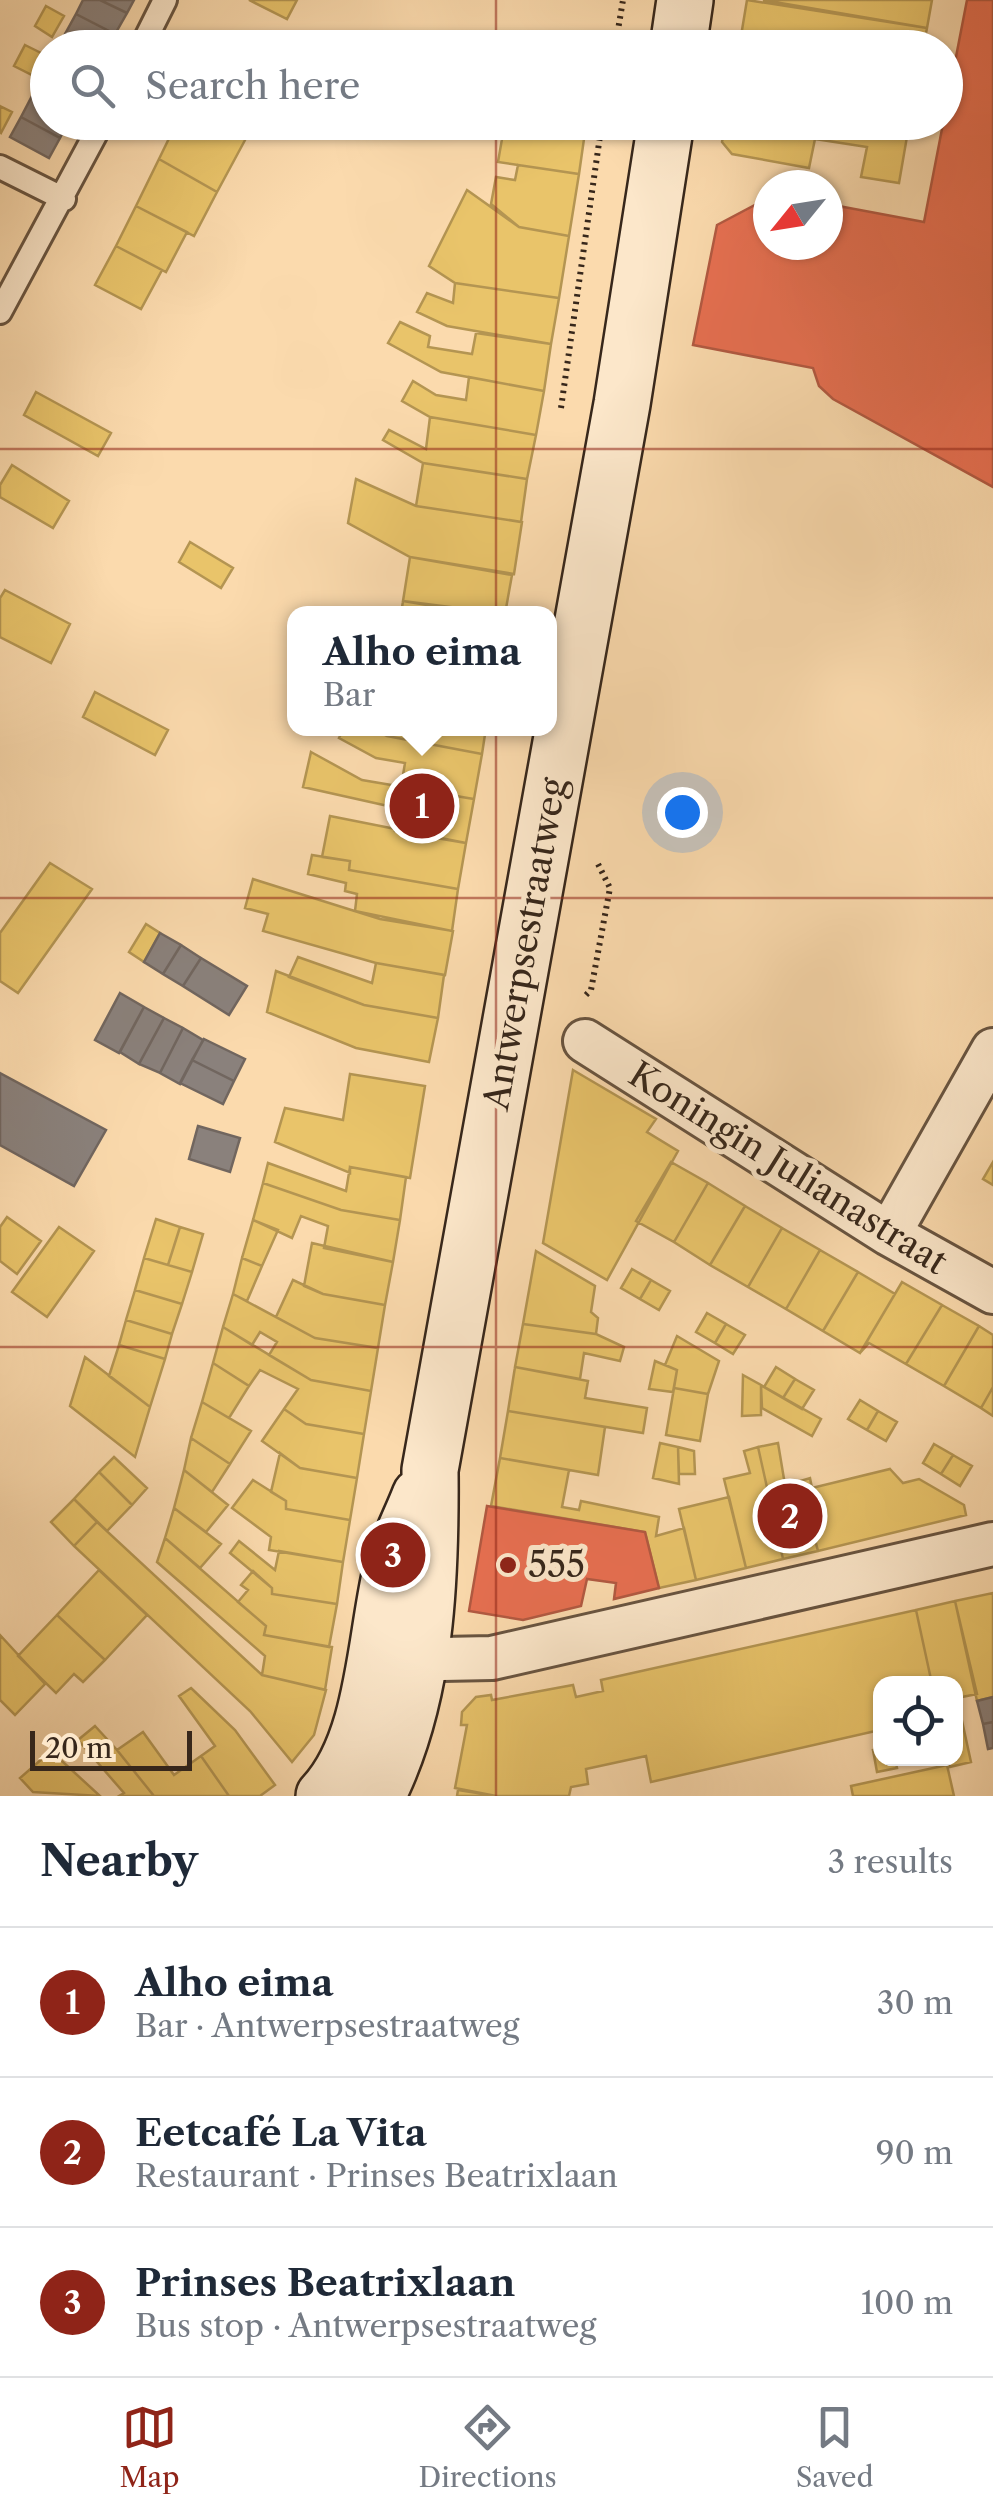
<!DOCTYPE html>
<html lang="en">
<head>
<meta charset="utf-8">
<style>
	body { margin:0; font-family:"Libre Caslon Text",serif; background:#f6f6f7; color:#1f2937 }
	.controls { position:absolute; right:30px; bottom:30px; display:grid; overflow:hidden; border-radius:20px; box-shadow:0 2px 8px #0004 }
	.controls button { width:90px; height:90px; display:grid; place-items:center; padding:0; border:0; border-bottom:2px solid #e0e1e3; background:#fff; color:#1f2937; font:50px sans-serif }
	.compass { position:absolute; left:753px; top:170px; width:90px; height:90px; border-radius:50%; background:#fff; box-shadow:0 2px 8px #0004; rotate:240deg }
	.scale { position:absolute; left:30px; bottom:25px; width:162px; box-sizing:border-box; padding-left:10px; border:5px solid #37271b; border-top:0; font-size:28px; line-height:35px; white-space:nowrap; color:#37271b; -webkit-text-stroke:8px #fce7ca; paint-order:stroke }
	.you { position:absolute; left:682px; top:812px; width:35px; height:35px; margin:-25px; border:8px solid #fff; border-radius:50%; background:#1a73e8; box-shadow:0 0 0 15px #1a73e833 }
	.badge { display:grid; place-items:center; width:65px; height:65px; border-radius:50%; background:#8f2418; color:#fff; font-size:32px; font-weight:700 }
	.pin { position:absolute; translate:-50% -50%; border:5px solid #fff; box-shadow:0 2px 10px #0006 }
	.popup { position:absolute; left:287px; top:606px; width:270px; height:130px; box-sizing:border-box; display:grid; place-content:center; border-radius:20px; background:#fff; filter:drop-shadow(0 2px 8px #0005); font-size:32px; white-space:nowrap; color:#747a83 }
	.popup b { font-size:38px; color:#1f2937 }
	.popup::after { content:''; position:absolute; left:50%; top:100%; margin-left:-20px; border:20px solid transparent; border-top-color:#fff }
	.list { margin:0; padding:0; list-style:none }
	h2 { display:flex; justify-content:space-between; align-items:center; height:130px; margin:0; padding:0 40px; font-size:42px }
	h2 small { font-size:32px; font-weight:400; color:#747a83 }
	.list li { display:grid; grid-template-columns:65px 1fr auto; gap:30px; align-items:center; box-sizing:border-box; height:150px; padding:0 40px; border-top:2px solid #e0e1e3 }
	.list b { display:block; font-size:38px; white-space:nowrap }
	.list p { margin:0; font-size:32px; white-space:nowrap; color:#747a83 }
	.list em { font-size:32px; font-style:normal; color:#747a83 }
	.icon { flex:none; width:55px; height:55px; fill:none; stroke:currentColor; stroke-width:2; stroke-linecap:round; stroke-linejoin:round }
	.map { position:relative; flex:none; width:993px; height:1796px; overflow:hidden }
	.search { position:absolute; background:#fff; box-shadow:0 2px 8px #0004; left:30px; right:30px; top:30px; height:110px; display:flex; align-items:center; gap:25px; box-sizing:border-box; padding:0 35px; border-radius:55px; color:#747a83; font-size:38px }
	.sheet { height:580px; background:#fff }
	nav { display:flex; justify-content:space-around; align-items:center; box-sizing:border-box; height:140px; border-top:2px solid #e0e1e3; background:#fff; font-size:28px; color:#747a83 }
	nav a { display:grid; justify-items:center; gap:5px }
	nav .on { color:#8f2418 }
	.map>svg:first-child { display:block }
	.homes { fill:#e9c46a; stroke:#b49552; stroke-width:2.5 }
	.shops { fill:#e76f51; stroke:#b25941; stroke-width:2.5 }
	.industry { fill:#8a817c; stroke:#71665f; stroke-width:2.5 }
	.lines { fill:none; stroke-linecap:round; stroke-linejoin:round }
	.lane-casing { stroke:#685440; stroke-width:28 }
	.street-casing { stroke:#685440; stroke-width:48 }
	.secondary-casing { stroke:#37271b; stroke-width:60 }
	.path { stroke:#37271b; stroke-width:6; stroke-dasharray:2.5 5; stroke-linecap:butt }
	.lane { stroke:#fce7ca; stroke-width:22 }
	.street { stroke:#fce7ca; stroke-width:42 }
	.secondary { stroke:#fce7ca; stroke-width:55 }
	.grid { fill:none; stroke:#8f2418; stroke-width:2.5; stroke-opacity:0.55 }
	.poi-dot { fill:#8f2418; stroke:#fce7ca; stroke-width:4 }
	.labels { text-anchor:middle; stroke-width:10; stroke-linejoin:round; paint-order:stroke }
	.street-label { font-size:35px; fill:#37271b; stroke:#fce7ca }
	.poi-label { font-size:35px; fill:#37271b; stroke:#fce7ca; text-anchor:start }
</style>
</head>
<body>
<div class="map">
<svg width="993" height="1796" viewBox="0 0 993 1796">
	<rect width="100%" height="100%" fill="#fbdaad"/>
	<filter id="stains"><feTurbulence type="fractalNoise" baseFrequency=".002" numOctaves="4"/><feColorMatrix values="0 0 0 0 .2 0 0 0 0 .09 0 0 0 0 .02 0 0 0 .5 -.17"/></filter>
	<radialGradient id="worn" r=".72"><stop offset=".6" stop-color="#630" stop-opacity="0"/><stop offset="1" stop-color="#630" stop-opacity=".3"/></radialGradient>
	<path class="homes" d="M249,0H297L287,19Z
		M747,0L927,28L923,48H872L847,41L845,48H739Z
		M763,0H932L927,28Z
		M46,6L64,16L52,37L35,26Z
		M222,32L252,48H215Z
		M25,45L43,54L32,75L14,66Z
		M0,106L12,112L1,133L0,132Z
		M177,122H241L251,129L217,192L159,159Z
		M480,122H537L585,132L579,174L498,162L502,139L478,135Z
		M554,122H586L584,131L553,126Z
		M726,122H896L909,125L899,183L861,177L867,147L815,139L809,168L732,154L722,142Z
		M159,159L217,192L194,236L136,206Z
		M518,165L579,174L569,236L519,227L491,204L496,177L515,180Z
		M467,190L519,227L569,236L559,298L455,283L429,266Z
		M136,206L187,232L166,272L116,246Z
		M116,246L162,270L141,309L95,285Z
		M455,283L559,298L551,344L447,326L417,312L427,293L453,303Z
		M400,322L430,336L428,347L472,354L476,333L551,344L544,391L441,372L388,343Z
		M469,377L544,391L536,435L430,417L402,401L413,381L436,395L466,400Z
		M36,392L111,433L98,456L24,415Z
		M430,417L536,435L527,479L423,463L383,440L389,430L426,449Z
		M423,463L527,479L521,522L416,506Z
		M12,465L69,501L53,528L0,497V485Z
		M356,479L416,506L522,522L514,574L410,557L348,523Z
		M190,542L233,568L221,588L179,562Z
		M410,557L512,575L505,614L403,601Z
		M5,590L70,624L51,663L0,637V598Z
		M403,601L481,614H401Z
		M95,692L168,730L155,755L83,717Z
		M344,728H371L387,736L482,754L474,799L401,787L405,763L376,758L339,738Z
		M388,728H486L482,754L387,736Z
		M311,752L362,780L474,799L466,843L395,831L397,808L303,787Z
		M330,816L466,843L458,889L349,870L350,861L322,857Z
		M312,855L350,861L349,870L458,889L452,931L355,911L357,894L345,891L346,883L308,874Z
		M50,863L92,889L18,993L0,981V933Z
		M253,879L380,919L453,931L445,975L376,963L263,931L268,914L245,908Z
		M146,924L160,933L144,962L129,952Z
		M298,957L372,983L376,963L444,975L438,1018L364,1005L289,977Z
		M276,971L364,1005L438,1018L429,1062L356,1048L267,1012Z
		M573,1070L656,1119L647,1132L678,1151L607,1280L543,1243Z
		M350,1074L425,1086L410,1178L350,1167V1173L275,1142L285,1108L343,1120Z
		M671,1162L708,1183L674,1242L636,1221Z
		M993,1162V1185L983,1179Z
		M268,1163L346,1191L350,1167L406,1177L400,1220L341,1210L263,1183Z
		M263,1183L341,1210L400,1220L393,1262L324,1248L328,1226L301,1216L292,1238L253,1220Z
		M708,1183L745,1206L710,1265L674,1242Z
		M745,1206L782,1228L748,1287L710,1265Z
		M7,1217L41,1241L17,1274L0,1261V1227Z
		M156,1219L180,1227L168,1265L144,1258Z
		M253,1220L278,1230L262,1266L242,1258Z
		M59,1227L94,1251L47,1317L12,1292Z
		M180,1227L203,1234L192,1272L168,1265Z
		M782,1228L820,1250L786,1309L748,1287Z
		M312,1243L393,1262L385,1305L323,1294L304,1286Z
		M820,1250L858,1272L823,1331L786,1309Z
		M536,1251L595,1286L591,1312L598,1318L596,1334L523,1324Z
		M144,1258L192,1272L182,1304L135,1290Z
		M242,1258L262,1266L247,1301L233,1294Z
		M632,1269L651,1280L640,1299L621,1288Z
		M858,1272L895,1294L860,1353L823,1331Z
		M293,1280L323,1294L385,1305L378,1348L315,1338L276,1317Z
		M651,1280L670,1291L659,1310L640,1299Z
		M902,1282L942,1305L906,1364L869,1343L860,1353Z
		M135,1290L182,1304L172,1334L126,1320Z
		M233,1294L315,1338L378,1348L371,1391L311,1380L269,1355L277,1342L260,1332L252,1345L223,1327Z
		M942,1305L979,1326L944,1386L906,1364Z
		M707,1313L726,1324L715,1343L696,1332Z
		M126,1320L172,1334L165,1359L119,1345Z
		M523,1324L596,1334L624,1347L620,1361L584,1353L580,1379L515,1367Z
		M726,1324L745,1335L733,1354L715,1343Z
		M979,1326L993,1335V1387L981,1408L944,1386Z
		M223,1327L311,1380L371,1391L364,1434L306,1424L284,1409L298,1389L260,1370L249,1386L213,1363Z
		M677,1336L719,1361L708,1394L674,1388L677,1370L665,1365Z
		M119,1345L165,1359L150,1407L109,1376Z
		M85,1357L150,1407L135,1457L70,1406Z
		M655,1361L677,1370L673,1392L649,1389Z
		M213,1363L249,1386L229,1418L202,1402Z
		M515,1367L588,1381L585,1398L647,1408L643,1433L508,1411Z
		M776,1367L795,1379L783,1398L764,1387Z
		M743,1375L761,1385V1415L742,1416Z
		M795,1379L814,1390L802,1409L783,1398Z
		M761,1385L821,1419L812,1436L762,1408Z
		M993,1387V1416L981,1408Z
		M674,1388L708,1394L700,1441L666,1435Z
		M860,1400L878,1411L867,1430L848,1419Z
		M202,1402L251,1431L230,1464L191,1438Z
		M284,1409L306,1424L364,1434L357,1478L300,1468L262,1441Z
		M508,1411L605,1427L598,1475L500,1458Z
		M878,1411L897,1422L886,1441L867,1430Z
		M191,1438L230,1464L212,1492L184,1470Z
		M660,1443L678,1447L679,1484L653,1478Z
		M778,1443L786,1491L801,1487L818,1551L783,1559L758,1447Z
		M934,1444L953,1455L941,1474L923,1463Z
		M678,1447L694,1451L695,1474H679Z
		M758,1447L783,1559L746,1568L724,1479L750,1473L744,1451Z
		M280,1453L300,1468L357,1478L350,1520L286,1509V1501L271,1492Z
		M953,1455L972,1466L960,1486L941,1474Z
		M114,1457L147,1488L132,1505L99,1472Z
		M500,1458L569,1470L562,1507L579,1510L581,1501L659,1517L656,1536L684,1528L696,1580L659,1588L645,1532L491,1506Z
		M890,1469L903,1483L919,1479L964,1505L966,1515L818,1551L800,1481L810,1478L812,1488Z
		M184,1470L228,1505L206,1532L174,1508Z
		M99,1472L132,1505L107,1531L74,1499Z
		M253,1480L286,1501V1509L350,1520L343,1562L269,1550L271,1537L232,1508Z
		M729,1497L746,1568L696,1580L679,1509Z
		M74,1499L97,1522L74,1546L51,1522Z
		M174,1508L221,1544L200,1568L165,1538Z
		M97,1522L262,1675L326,1690L314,1735L292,1762L250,1711L74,1546Z
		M165,1538L266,1626L264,1635L332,1647L325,1690L262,1675L265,1656L157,1562Z
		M239,1541L275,1570L279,1551L343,1562L337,1604L272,1594V1588L230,1553Z
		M99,1570L147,1615L105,1660L57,1615Z
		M253,1571L272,1588V1594L337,1604L329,1647L264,1635L266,1626L238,1602L248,1590L241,1585Z
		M993,1593V1697L977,1701L955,1601Z
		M955,1601L977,1694L957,1698L971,1762L950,1767L949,1758H956V1684H932L916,1610Z
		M916,1610L932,1684H880V1730L651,1782L646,1756L586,1769L588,1784L571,1787L569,1796H496L455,1788L467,1725H461L462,1712L476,1697L491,1695L492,1700L573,1685L576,1697L603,1691L601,1680Z
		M57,1615L105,1660L83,1682L74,1674L56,1693L18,1656Z
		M0,1635L45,1684L15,1715L0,1700Z
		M191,1688L235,1730L275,1785L260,1796H229L201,1756L215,1746L179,1696Z
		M95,1726L117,1750L154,1796H119L124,1793L78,1740Z
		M143,1732L174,1775L201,1756L229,1796H154L117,1750Z
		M880,1749V1758H895L897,1768L877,1772L873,1750Z
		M51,1751L100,1796L33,1792L20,1778Z
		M947,1765L954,1796H853L851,1786Z
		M458,1790L496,1796H457Z"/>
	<path class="shops" d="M967,0H993V487L833,399L819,386L813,368L693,345L717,225L768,198V245H828V204L924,222Z
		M487,1506L645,1532L659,1588L614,1599L616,1583L587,1579L581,1606L523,1620L469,1611Z"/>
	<path class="industry" d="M83,0H100L127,13L115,34L76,14Z
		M100,0H134L127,13Z
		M76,14L115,34L108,48H90L65,34Z
		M65,34L90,48H58Z
		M43,75L48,78V104L32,96Z
		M32,96L48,104V122H68L60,138L21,117Z
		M21,117L60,138L49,158L10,137Z
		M160,933L181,945L163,974L144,962Z
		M181,945L201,958L183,986L163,974Z
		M201,958L247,986L229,1015L183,986Z
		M120,993L144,1007L119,1053L95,1040Z
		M144,1007L164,1018L139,1064L120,1052Z
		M164,1018L183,1028L160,1073L139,1064Z
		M183,1028L203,1040L180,1084L160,1073Z
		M204,1039L245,1059L234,1081L192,1060Z
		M192,1060L234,1081L223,1104L180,1083Z
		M0,1073L106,1130L74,1186L0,1145Z
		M198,1126L240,1138L230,1172L189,1159Z
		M993,1697V1722L983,1724L977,1701Z
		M993,1722V1748L988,1749L983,1724Z"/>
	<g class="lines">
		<defs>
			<path id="lane" d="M141,48L165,0
				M0,167L64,199
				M0,312L102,122"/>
			<path id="street" d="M585,1041L889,1234L993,1292
				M889,1234L993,1050
				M392,1651L442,1659L492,1658L993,1544"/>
			<path id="secondary" d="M678,48L685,0
				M324,1796C373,1744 375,1643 390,1576C395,1549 410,1522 420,1496
				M377,1796C427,1697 431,1578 430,1470L622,404L666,122"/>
		</defs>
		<use href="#lane" class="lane-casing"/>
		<use href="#street" class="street-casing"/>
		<use href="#secondary" class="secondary-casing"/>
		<path class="path" d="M615,48L623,0
			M561,408L602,122
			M586,995L591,990L610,888L596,860"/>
		<use href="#lane" class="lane"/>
		<use href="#street" class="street"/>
		<use href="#secondary" class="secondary"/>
	</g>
	<path class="grid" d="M496,0V48M496,122V1796M0,449H993M0,898H993M0,1347H993"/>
	<circle class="poi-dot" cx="508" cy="1565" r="10"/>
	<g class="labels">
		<g class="street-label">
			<text transform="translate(525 944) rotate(-80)" y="12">Antwerpsestraatweg</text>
			<text transform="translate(788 1168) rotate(32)" y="12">Koningin Julianastraat</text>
		</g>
		<g class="poi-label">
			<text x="528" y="1577">555</text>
		</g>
	</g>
	<rect width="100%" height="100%" filter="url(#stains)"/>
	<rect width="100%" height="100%" fill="url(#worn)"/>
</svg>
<div class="controls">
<button><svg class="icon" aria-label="locate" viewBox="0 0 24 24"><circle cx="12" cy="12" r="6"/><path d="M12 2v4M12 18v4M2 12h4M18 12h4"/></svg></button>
</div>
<svg class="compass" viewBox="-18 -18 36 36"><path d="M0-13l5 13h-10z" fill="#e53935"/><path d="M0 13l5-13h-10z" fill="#747a83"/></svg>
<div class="scale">20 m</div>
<div class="you"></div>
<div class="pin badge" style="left:422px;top:806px">1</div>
<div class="popup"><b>Alho eima</b>Bar</div>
<div class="pin badge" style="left:790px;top:1516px">2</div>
<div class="pin badge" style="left:393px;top:1555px">3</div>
<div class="search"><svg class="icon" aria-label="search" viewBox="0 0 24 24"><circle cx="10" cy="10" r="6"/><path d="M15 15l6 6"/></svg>Search here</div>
</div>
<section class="sheet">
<h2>Nearby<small>3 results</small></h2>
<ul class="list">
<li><span class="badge">1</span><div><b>Alho eima</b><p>Bar · Antwerpsestraatweg</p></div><em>30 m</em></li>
<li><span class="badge">2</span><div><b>Eetcafé La Vita</b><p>Restaurant · Prinses Beatrixlaan</p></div><em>90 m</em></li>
<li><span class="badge">3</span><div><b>Prinses Beatrixlaan</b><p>Bus stop · Antwerpsestraatweg</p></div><em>100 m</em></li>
</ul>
</section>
<nav>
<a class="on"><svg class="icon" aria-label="map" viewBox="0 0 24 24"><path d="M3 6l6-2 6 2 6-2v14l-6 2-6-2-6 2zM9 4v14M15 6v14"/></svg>Map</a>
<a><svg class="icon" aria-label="directions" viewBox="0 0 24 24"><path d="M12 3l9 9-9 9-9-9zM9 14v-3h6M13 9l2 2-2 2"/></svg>Directions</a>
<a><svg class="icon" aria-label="saved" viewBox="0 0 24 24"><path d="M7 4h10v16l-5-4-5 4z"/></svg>Saved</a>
</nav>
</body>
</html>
